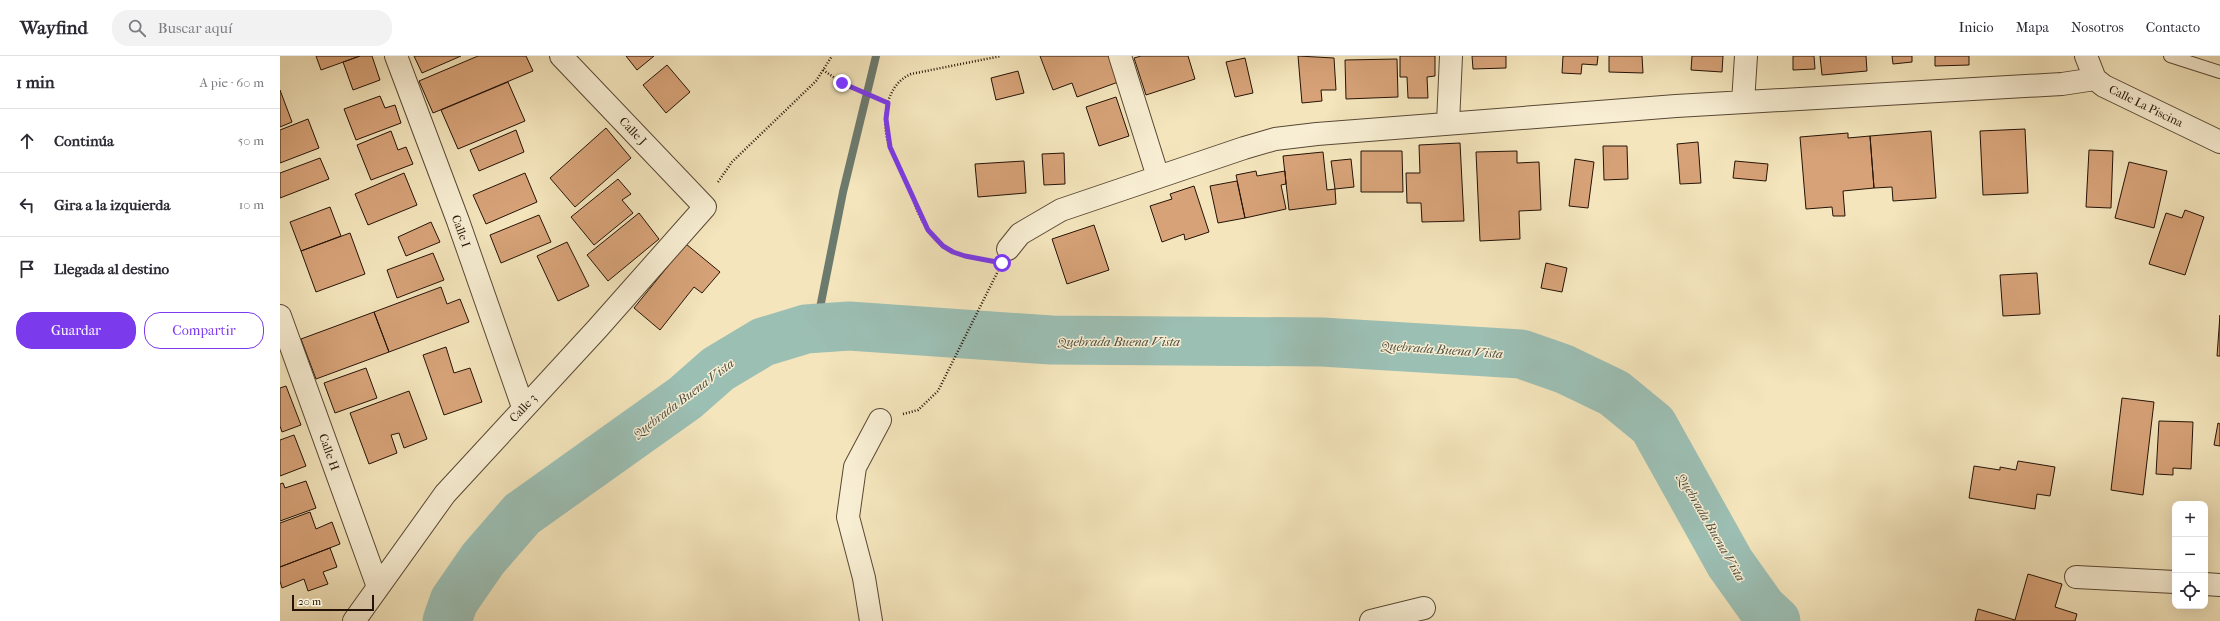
<!DOCTYPE html>
<html lang="es">
<head>
<meta charset="utf-8">
<style>
	body { margin:0; font-family:"IM FELL French Canon",serif; background:#f2f2f3; color:#2b2b33 }
	.controls { position:absolute; right:12px; bottom:12px; display:grid; overflow:hidden; border-radius:8px; box-shadow:0 4px 16px #0002 }
	.controls button { width:36px; height:36px; display:grid; place-items:center; padding:0; border:0; border-bottom:1px solid #e1e1e2; background:#fff; color:#2b2b33; font:20px sans-serif }
	.scale { position:absolute; left:12px; bottom:10px; width:82px; box-sizing:border-box; padding-left:4px; border:2px solid #251306; border-top:0; font-size:11px; line-height:14px; white-space:nowrap; color:#251306; -webkit-text-stroke:3px #f8eed3; paint-order:stroke }
	.stop { position:absolute; width:12px; height:12px; margin:-9px; border:3px solid #7c3aed; border-radius:50%; background:#fff }
	.stop.end { background:#7c3aed; border-color:#fff; box-shadow:0 1px 4px #0008 }
	.list { margin:0; padding:0; list-style:none }
	h2 { display:flex; justify-content:space-between; align-items:center; height:52px; margin:0; padding:0 16px; font-size:17px }
	h2 small { font-size:13px; font-weight:400; color:#7c7c81 }
	.list li { display:grid; grid-template-columns:26px 1fr auto; gap:12px; align-items:center; box-sizing:border-box; height:64px; padding:0 16px; border-top:1px solid #e1e1e2 }
	.list b { display:block; font-size:15px; white-space:nowrap }
	.list em { font-size:13px; font-style:normal; color:#7c7c81 }
	.actions { display:flex; gap:8px; padding:12px 16px }
	.actions a { flex:1; padding:9px 0; border:1px solid #7c3aed; border-radius:16px; text-align:center; font-size:14px; color:#7c3aed }
	.actions .main { background:#7c3aed; color:#fff }
	.icon { flex:none; width:22px; height:22px; fill:none; stroke:currentColor; stroke-width:2; stroke-linecap:round; stroke-linejoin:round }
	.map { position:relative; flex:none; width:1940px; height:565px; overflow:hidden }
	header { display:flex; align-items:center; gap:24px; box-sizing:border-box; height:56px; padding:0 20px; background:#fff; border-bottom:1px solid #e1e1e2 }
	header strong { font-size:19px }
	nav { display:flex; gap:22px; margin-inline-start:auto; font-size:14px }
	.search { width:280px; height:36px; background:#f2f2f3; display:flex; align-items:center; gap:10px; box-sizing:border-box; padding:0 14px; border-radius:16px; color:#7c7c81; font-size:15px }
	main { display:flex }
	aside { flex:1; background:#fff }
	.map>svg:first-child { display:block }
	.lines { fill:none; stroke-linecap:round; stroke-linejoin:round }
	.stream { stroke:#6c7a6e; stroke-width:8 }
	.river { stroke:#9cbfb4; stroke-width:49 }
	.building { fill:#d7a278; stroke:#251306 }
	.service-casing { stroke:#594834; stroke-width:14 }
	.minor-casing { stroke:#594834; stroke-width:24 }
	.path { stroke:#251306; stroke-width:2.5; stroke-dasharray:1 2; stroke-linecap:butt }
	.service { stroke:#f8eed3; stroke-width:12 }
	.minor { stroke:#f8eed3; stroke-width:22 }
	.route { stroke:#7c3aed; stroke-width:5 }
	.labels { text-anchor:middle; stroke-width:3; stroke-linejoin:round; paint-order:stroke }
	.street-label { font-size:12px; fill:#251306; stroke:#f8eed3 }
	.water-label { font-size:13px; font-style:italic; fill:#4f4f43; stroke:#f8eed3 }
</style>
</head>
<body>
<header>
<strong>Wayfind</strong>
<div class="search"><svg class="icon" aria-label="search" viewBox="0 0 24 24"><circle cx="10" cy="10" r="6"/><path d="M15 15l6 6"/></svg>Buscar aquí</div>
<nav><a>Inicio</a><a>Mapa</a><a>Nosotros</a><a>Contacto</a></nav>
</header>
<main>
<aside>
<h2>1 min<small>A pie · 60 m</small></h2>
<ul class="list">
<li><svg class="icon" aria-label="ahead" viewBox="0 0 24 24"><path d="M12 20V5M6 11l6-6 6 6"/></svg><div><b>Continúa</b></div><em>50 m</em></li>
<li><svg class="icon" aria-label="left" viewBox="0 0 24 24"><path d="M17 20v-9H6M10 6l-5 5 5 5"/></svg><div><b>Gira a la izquierda</b></div><em>10 m</em></li>
<li><svg class="icon" aria-label="arrive" viewBox="0 0 24 24"><path d="M6 21V4h12l-3 4 3 4H6"/></svg><div><b>Llegada al destino</b></div></li>
</ul>
<div class="actions"><a class="main">Guardar</a><a>Compartir</a></div>
</aside>
<div class="map">
<svg width="1940" height="565" viewBox="0 0 1940 565">
	<rect width="100%" height="100%" fill="#f4e5bc"/>
	<filter id="stains"><feTurbulence type="fractalNoise" baseFrequency=".005" numOctaves="4"/><feColorMatrix values="0 0 0 0 .2 0 0 0 0 .09 0 0 0 0 .02 0 0 0 .5 -.17"/></filter>
	<radialGradient id="worn" r=".72"><stop offset=".6" stop-color="#630" stop-opacity="0"/><stop offset="1" stop-color="#630" stop-opacity=".3"/></radialGradient>
	<g class="lines">
		<path class="stream" d="M536,272L563,136L596,0"/>
		<path class="river" d="M167,565L174,545L203,503L242,458L405,342L438,313L483,286L526,273L569,270L771,284L1042,286L1241,298L1284,313L1334,337L1373,369L1450,507L1482,552L1496,565"/>
	</g>
	<path class="building" d="M36,0H80L41,14Z
		M80,0H92L100,24L73,34L63,6Z
		M134,0H181L142,17Z
		M198,0H246L253,15L153,57L139,25Z
		M346,0H374L357,14Z
		M760,0H831L841,25L797,41L792,27L773,34Z
		M861,0H908L915,23L866,39L854,2Z
		M1018,0L1054,2L1056,34H1041L1042,45L1022,47Z
		M1120,0H1155V20L1147,21L1148,42H1128L1127,21H1120Z
		M1192,0H1226V12L1193,13Z
		M1283,0H1318L1317,9L1302,8L1301,18L1282,17Z
		M1329,0H1362L1363,17L1329,16Z
		M1412,0H1443L1442,16L1411,14Z
		M1513,0H1534L1535,13L1513,14Z
		M1540,0H1586L1587,15L1542,19Z
		M1612,0H1632V6L1613,8Z
		M1655,0H1689V9L1655,10Z
		M965,2L973,37L955,41L946,6Z
		M1117,3L1118,41L1066,43L1065,4Z
		M387,9L410,36L386,57L363,29Z
		M738,15L744,37L716,44L711,22Z
		M228,26L245,65L178,93L161,54Z
		M0,34L12,66L0,71Z
		M100,40L105,52L115,49L121,67L76,84L64,53Z
		M836,41L849,80L819,90L806,51Z
		M28,63L39,92L0,107V74Z
		M326,72L351,102L295,151L270,122Z
		M1745,73L1748,137L1703,139L1700,75Z
		M236,74L244,96L199,115L190,94Z
		M111,75L118,94L126,91L133,108L91,124L77,89Z
		M1651,75L1656,142L1613,145L1612,131L1594,132L1590,80Z
		M1568,77V82L1590,80L1594,132L1563,135L1565,160H1553L1552,151L1526,153L1520,81Z
		M1418,86L1421,127L1400,128L1397,88Z
		M1180,87L1184,165L1142,166L1141,147H1127L1126,117H1140L1139,89Z
		M1323,90H1347L1348,123L1324,124Z
		M1809,94L1833,95L1831,152L1806,151Z
		M1081,95H1122L1123,136H1081Z
		M1237,95V107L1259,106L1261,154L1239,155L1240,183L1200,185L1196,96Z
		M1043,96L1047,134L1055,133L1056,148L1009,154L1003,100Z
		M784,97L785,128L764,129L762,98Z
		M40,102L49,123L0,142V117Z
		M1071,103L1074,131L1055,133L1051,105Z
		M1295,103L1314,106L1308,152L1289,150Z
		M744,105L746,137L698,141L695,108Z
		M1455,105L1488,108L1486,125L1453,122Z
		M1849,106L1887,115L1874,172L1835,162Z
		M976,115L977,120L1005,115L1006,128L1001,129L1006,153L965,162L956,119Z
		M124,117L137,149L88,169L75,138Z
		M245,117L257,146L206,168L193,139Z
		M338,123L351,138L342,144L353,157L314,189L291,161Z
		M957,125L965,162L938,167L930,130Z
		M914,130L929,176L905,184L904,178L882,186L870,150L892,143L890,138Z
		M50,151L61,180L21,195L10,166Z
		M1905,154L1924,161L1905,219L1869,208L1886,157L1902,162Z
		M359,157L379,183L328,225L307,199Z
		M259,159L271,186L221,207L210,179Z
		M151,166L160,186L126,200L118,181Z
		M814,169L829,214L787,228L772,183Z
		M70,177L85,218L36,236L21,195Z
		M287,186L309,230L278,245L257,200Z
		M406,188L440,216L422,237L414,231L380,274L354,252Z
		M153,197L164,224L117,242L107,214Z
		M1266,207L1287,212L1282,236L1261,232Z
		M1757,217L1760,258L1723,260L1720,219Z
		M161,231L167,248L180,243L189,266L109,296L94,256Z
		M94,256L109,296L36,323L21,283Z
		M1940,259V300H1937Z
		M166,291L174,317L190,312L202,346L164,359L143,299Z
		M86,312L97,342L55,357L44,327Z
		M6,330L21,369L2,376L0,370V332Z
		M129,335L147,383L124,392L119,377L111,379L117,397L89,408L70,357Z
		M1842,342L1874,346L1863,439L1831,434Z
		M1879,365L1913,366L1911,413L1893,412V419L1876,418Z
		M1938,367L1940,368V390L1934,389Z
		M14,379L26,410L0,420V384Z
		M1738,405L1775,411L1770,440L1757,438L1755,453L1689,442L1694,410L1720,414V411L1736,414Z
		M26,425L36,452L0,465V428L3,427L5,432Z
		M30,456L36,473L52,466L60,488L0,511V467Z
		M50,492L57,511L43,516L48,528L28,535L24,523L2,532L0,525V511Z
		M1748,518L1782,528L1775,551L1797,558L1795,565H1695L1698,553L1735,564Z"/>
	<g class="lines">
		<defs>
			<path id="service" d="M1890,0L1940,16"/>
			<path id="minor" d="M116,0L178,165L243,351
				M840,0L878,121
				M1806,0L1815,23L1824,30L1940,86
				M1463,46L1466,0
				M1168,67L1171,0
				M728,193L740,178L781,154L964,92L995,83L1037,78L1396,50L1782,28L1815,23
				M0,260L98,531
				M1796,521L1895,526
				M1925,528L1940,529
				M74,565L165,438L317,273L425,151L281,0
				M591,565L584,522L568,461L575,411L600,364
				M1091,565L1144,552"/>
		</defs>
		<use href="#service" class="service-casing"/>
		<use href="#minor" class="minor-casing"/>
		<path class="path" d="M543,14L562,27L608,47
			M438,126L452,106L536,25L552,0
			M707,204C692,201 676,200 663,191C642,175 634,146 625,122C621,111 613,101 609,90C601,65 605,29 631,18L721,0
			M623,358L638,354L658,335L718,215"/>
		<use href="#service" class="service"/>
		<use href="#minor" class="minor"/>
	</g>
	<g class="lines">
		<path class="route" d="M562,27L608,47L606,63L610,91L648,174L663,190L673,196L685,200L722,207"/>
	</g>
	<g class="labels">
		<g class="street-label">
			<text transform="translate(1866 50) rotate(26)" y="4">Calle La Piscina</text>
			<text transform="translate(353 75) rotate(46)" y="4">Calle J</text>
			<text transform="translate(181 175) rotate(70)" y="4">Calle I</text>
			<text transform="translate(243 352) rotate(-47)" y="4">Calle 3</text>
			<text transform="translate(49 396) rotate(70)" y="4">Calle H</text>
		</g>
		<g class="water-label">
			<text x="839" y="290">Quebrada Buena Vista</text>
			<text transform="translate(1162 293) rotate(4)" y="5">Quebrada Buena Vista</text>
			<text transform="translate(403 342) rotate(-37)" y="5">Quebrada Buena Vista</text>
			<text transform="translate(1432 471) rotate(60)" y="5">Quebrada Buena Vista</text>
		</g>
	</g>
	<rect width="100%" height="100%" filter="url(#stains)"/>
	<rect width="100%" height="100%" fill="url(#worn)"/>
</svg>
<div class="controls">
<button>+</button>
<button>−</button>
<button><svg class="icon" aria-label="locate" viewBox="0 0 24 24"><circle cx="12" cy="12" r="6"/><path d="M12 2v4M12 18v4M2 12h4M18 12h4"/></svg></button>
</div>
<div class="scale">20 m</div>
<div class="stop" style="left:722px;top:207px"></div>
<div class="stop end" style="left:562px;top:27px"></div>
</div>
</main>
</body>
</html>
